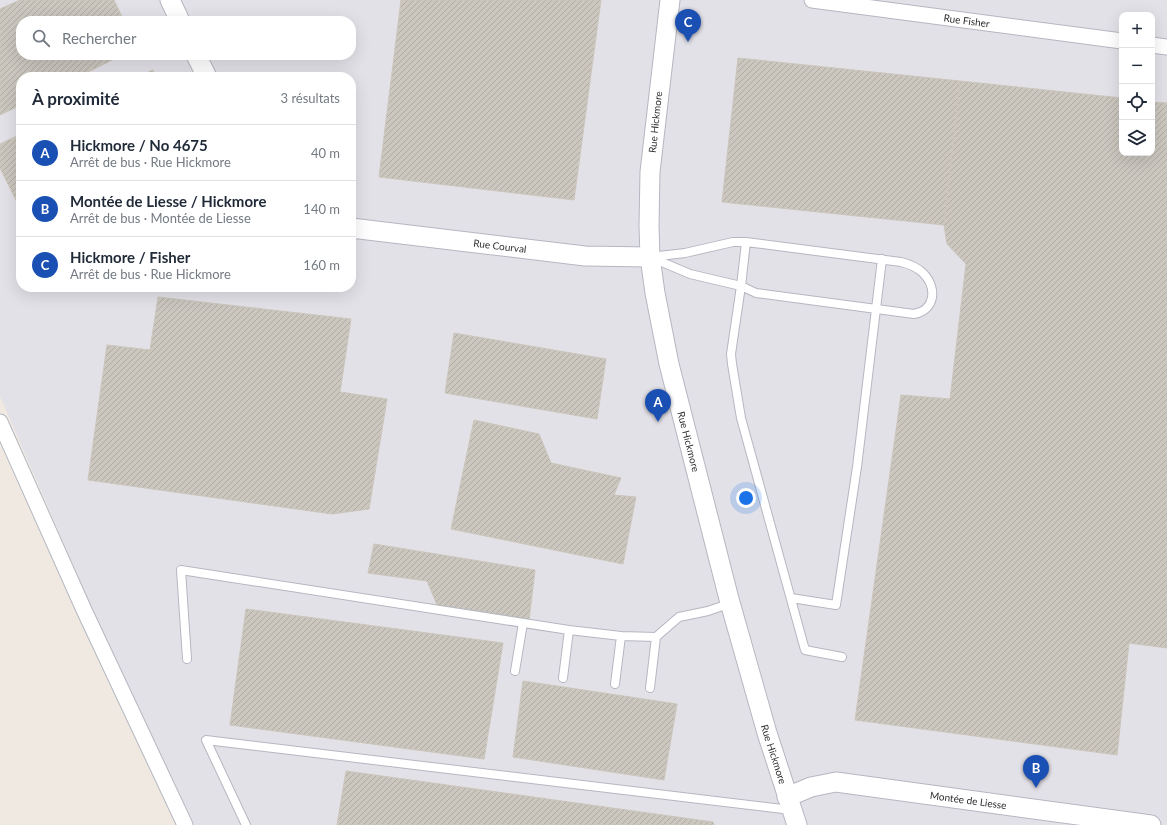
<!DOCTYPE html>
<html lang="fr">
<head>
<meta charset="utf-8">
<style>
	body { margin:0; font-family:Lato,sans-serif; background:#f2f2f3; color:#1f2937 }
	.controls { position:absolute; right:12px; top:12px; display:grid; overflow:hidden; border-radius:8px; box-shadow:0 4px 16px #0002 }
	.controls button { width:36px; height:36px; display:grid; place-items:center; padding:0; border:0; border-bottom:1px solid #e0e1e3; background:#fff; color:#1f2937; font:20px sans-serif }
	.you { position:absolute; left:746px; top:498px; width:14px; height:14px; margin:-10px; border:3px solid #fff; border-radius:50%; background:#1a73e8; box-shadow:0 0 0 6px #1a73e833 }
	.badge { display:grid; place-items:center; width:26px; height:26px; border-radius:50%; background:#db2777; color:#fff; font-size:13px; font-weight:700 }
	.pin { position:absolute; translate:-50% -33px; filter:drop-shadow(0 1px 2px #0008) }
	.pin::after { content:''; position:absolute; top:21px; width:14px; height:12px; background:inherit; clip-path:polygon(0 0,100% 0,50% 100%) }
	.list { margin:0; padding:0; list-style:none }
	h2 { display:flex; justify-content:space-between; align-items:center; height:52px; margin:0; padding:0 16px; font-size:17px }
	h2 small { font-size:13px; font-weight:400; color:#747a83 }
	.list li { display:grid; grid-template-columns:26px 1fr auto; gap:12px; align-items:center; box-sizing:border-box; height:56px; padding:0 16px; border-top:1px solid #e0e1e3 }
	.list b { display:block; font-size:15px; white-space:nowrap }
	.list p { margin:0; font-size:13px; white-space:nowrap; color:#747a83 }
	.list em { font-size:13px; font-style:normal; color:#747a83 }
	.icon { flex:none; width:22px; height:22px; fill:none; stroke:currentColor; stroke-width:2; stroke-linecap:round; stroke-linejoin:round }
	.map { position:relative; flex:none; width:1167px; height:825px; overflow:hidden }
	.search { position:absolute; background:#fff; box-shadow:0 4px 16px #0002; left:16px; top:16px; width:340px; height:44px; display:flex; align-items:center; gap:10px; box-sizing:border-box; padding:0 14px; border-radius:16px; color:#747a83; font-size:15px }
	.panel { position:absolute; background:#fff; box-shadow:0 4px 16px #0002; left:16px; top:72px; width:340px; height:220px; border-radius:16px }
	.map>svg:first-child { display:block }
	.industrial { fill:#e3e1e8; fill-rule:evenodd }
	.building { fill:url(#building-hatch); stroke:#cbc5ba }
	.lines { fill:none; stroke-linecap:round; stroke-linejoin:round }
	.service-casing { stroke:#b4b7c1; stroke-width:10 }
	.minor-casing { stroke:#b4b7c1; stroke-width:17 }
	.tertiary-casing { stroke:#b4b7c1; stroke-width:21 }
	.service { stroke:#fff; stroke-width:8 }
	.minor { stroke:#fff; stroke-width:15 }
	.tertiary { stroke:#fff; stroke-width:19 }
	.labels { text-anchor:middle; stroke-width:3; stroke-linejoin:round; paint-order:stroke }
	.street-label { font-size:10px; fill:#2e2e2e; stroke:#fff }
</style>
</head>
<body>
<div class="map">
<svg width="1167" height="825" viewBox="0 0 1167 825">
	<defs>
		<pattern id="building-hatch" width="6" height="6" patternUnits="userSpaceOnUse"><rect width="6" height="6" fill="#cbc7bf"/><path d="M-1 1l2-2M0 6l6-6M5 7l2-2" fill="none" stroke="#afaba4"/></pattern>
	</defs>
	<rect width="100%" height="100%" fill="#efe9e1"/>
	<path class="industrial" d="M0,0H1167V825H186L0,396ZM1122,15H1152V153H1122ZM21,21H351V55H21ZM21,77H351V287H21Z"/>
	<path class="building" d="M20,0H114L124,21H21V55H122L78,77H21V105L0,115V9Z
		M401,0H601L574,200L379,177Z
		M738,58L960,81L944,225L722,202Z
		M153,70L156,77H138Z
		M960,81L1122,98V153H1152V102L1167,103V648L1129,643L1117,755L855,720L901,395L950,399L966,264L947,244L944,225Z
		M21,134V210L0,168V144Z
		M158,297L351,319L340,392L387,399L369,509L332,514L88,480L107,345L150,350Z
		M454,333L606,359L597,419L445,393Z
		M474,420L539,434L551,463L621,478L614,495L636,497L623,564L451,529Z
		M374,544L535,570L529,620L437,605L427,581L368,573Z
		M246,609L503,643L484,759L230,725Z
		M523,681L677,704L664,780L513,757Z
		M346,771L713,822L714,825H337Z"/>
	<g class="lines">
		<defs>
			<path id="service" d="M733,242H746L901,262C909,264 917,267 923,273C937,287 936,310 914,314L756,293L741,286L690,274L650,257L685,253Z
				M746,242L741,286L731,354L732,364L741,418L805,650L842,657
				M791,598L836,605L857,467L882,259
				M187,659L181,570L569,630L621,636L656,637L679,617L708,611L731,603
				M515,671L523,623
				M563,678L569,630
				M615,684L621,636
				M650,688L656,637
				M246,825L206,740L791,810"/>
			<g id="minor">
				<path id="s1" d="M812,0L1122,41"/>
				<path d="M1152,45L1167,47"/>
				<path d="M0,422L84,610L185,825"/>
			</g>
			<g id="tertiary">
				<path d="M170,0L180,21"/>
				<path id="s2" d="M670,0L650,172L649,226L650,257L655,293L669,364L729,599L767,733L797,825"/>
				<path d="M196,55L207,77"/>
				<path id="s3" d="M351,228L585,256L650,257"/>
				<path id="s4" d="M787,797L811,787L836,782L1151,825"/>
			</g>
		</defs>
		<use href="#service" class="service-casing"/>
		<use href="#minor" class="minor-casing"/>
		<use href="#tertiary" class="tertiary-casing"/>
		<use href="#service" class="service"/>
		<use href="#minor" class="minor"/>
		<use href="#tertiary" class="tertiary"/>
	</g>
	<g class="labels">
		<g class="street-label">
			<text dy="4" stroke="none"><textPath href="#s1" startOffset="156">Rue Fisher</textPath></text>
			<text transform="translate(655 122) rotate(-84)" y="4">Rue Hickmore</text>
			<text dy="4" stroke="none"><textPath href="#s3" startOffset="150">Rue Courval</textPath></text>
			<text dy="4" stroke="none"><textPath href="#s2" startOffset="447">Rue Hickmore</textPath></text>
			<text dy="4" stroke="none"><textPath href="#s2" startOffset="771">Rue Hickmore</textPath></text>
			<text dy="4" stroke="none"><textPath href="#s4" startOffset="185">Montée de Liesse</textPath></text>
		</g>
	</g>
</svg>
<div class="controls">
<button>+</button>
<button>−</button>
<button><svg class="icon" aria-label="locate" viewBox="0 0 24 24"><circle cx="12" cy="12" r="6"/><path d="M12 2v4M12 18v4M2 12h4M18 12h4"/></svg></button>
<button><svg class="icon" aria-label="layers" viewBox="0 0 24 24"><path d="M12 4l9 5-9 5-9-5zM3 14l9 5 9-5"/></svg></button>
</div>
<div class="you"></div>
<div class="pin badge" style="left:658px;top:422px;background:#1a4fb4">A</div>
<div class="pin badge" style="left:1036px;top:788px;background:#1a4fb4">B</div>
<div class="pin badge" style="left:688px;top:42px;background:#1a4fb4">C</div>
<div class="search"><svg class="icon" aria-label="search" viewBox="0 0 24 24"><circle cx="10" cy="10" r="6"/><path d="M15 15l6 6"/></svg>Rechercher</div>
<section class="panel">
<h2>À proximité<small>3 résultats</small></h2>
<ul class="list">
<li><span class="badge" style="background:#1a4fb4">A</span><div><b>Hickmore / No 4675</b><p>Arrêt de bus · Rue Hickmore</p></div><em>40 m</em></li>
<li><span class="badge" style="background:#1a4fb4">B</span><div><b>Montée de Liesse / Hickmore</b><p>Arrêt de bus · Montée de Liesse</p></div><em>140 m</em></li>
<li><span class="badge" style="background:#1a4fb4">C</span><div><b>Hickmore / Fisher</b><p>Arrêt de bus · Rue Hickmore</p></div><em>160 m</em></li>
</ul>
</section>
</div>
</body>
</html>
